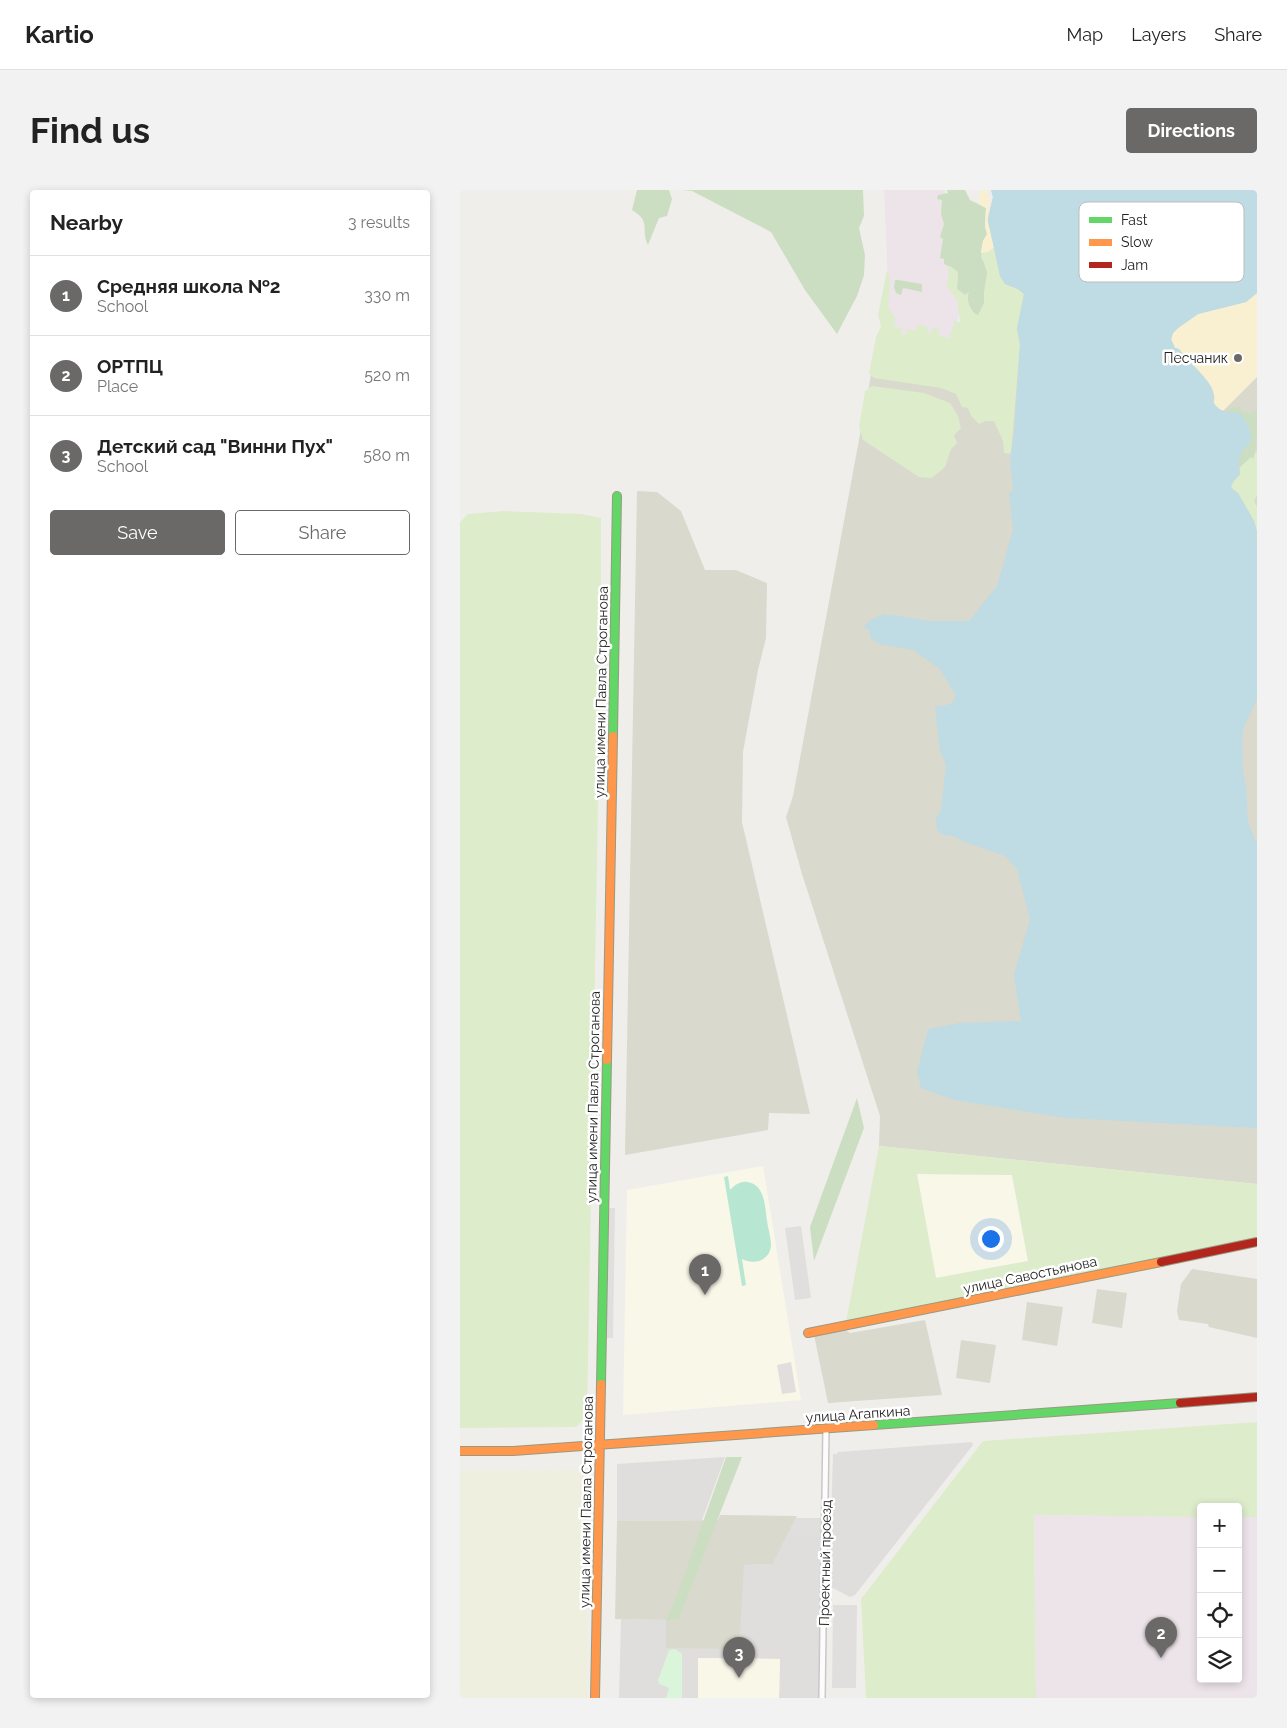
<!DOCTYPE html>
<html lang="en">
<head>
<meta charset="utf-8">
<style>
	body { margin:0; font-family:Raleway,sans-serif; background:#f2f2f2; color:#222 }
	.controls { position:absolute; right:15px; bottom:15px; display:grid; overflow:hidden; border-radius:5px; box-shadow:0 2px 8px #0003 }
	.controls button { width:45px; height:45px; display:grid; place-items:center; padding:0; border:0; border-bottom:1px solid #e0e0e0; background:#fff; color:#222; font:25px sans-serif }
	.you { position:absolute; left:530px; top:1048px; width:18px; height:18px; margin:-12px; border:4px solid #fff; border-radius:50%; background:#1a73e8; box-shadow:0 0 0 8px #1a73e833 }
	.badge { display:grid; place-items:center; width:32px; height:32px; border-radius:50%; background:#6a6968; color:#fff; font-size:16px; font-weight:700 }
	.pin { position:absolute; translate:-50% -41px; filter:drop-shadow(0 1px 2px #0008) }
	.pin::after { content:''; position:absolute; top:26px; width:18px; height:15px; background:inherit; clip-path:polygon(0 0,100% 0,50% 100%) }
	.list { margin:0; padding:0; list-style:none }
	h2 { display:flex; justify-content:space-between; align-items:center; height:65px; margin:0; padding:0 20px; font-size:21px }
	h2 small { font-size:16px; font-weight:400; color:#767676 }
	.list li { display:grid; grid-template-columns:32px 1fr auto; gap:15px; align-items:center; box-sizing:border-box; height:80px; padding:0 20px; border-top:1px solid #e0e0e0 }
	.list b { display:block; font-size:19px; white-space:nowrap }
	.list p { margin:0; font-size:16px; white-space:nowrap; color:#767676 }
	.list em { font-size:16px; font-style:normal; color:#767676 }
	.actions { display:flex; gap:10px; padding:15px 20px }
	.actions a { flex:1; padding:11px 0; border:1px solid #6a6968; border-radius:5px; text-align:center; font-size:18px; color:#6a6968 }
	.actions .main { background:#6a6968; color:#fff }
	.icon { flex:none; width:28px; height:28px; fill:none; stroke:currentColor; stroke-width:2; stroke-linecap:round; stroke-linejoin:round }
	.map { position:relative; flex:none; width:797px; height:1508px; overflow:hidden; border-radius:5px }
	header { display:flex; align-items:center; gap:30px; box-sizing:border-box; height:70px; padding:0 25px; background:#fff; border-bottom:1px solid #e0e0e0 }
	header strong { font-size:24px }
	nav { display:flex; gap:28px; margin-inline-start:auto; font-size:18px }
	.intro { display:flex; align-items:center; justify-content:space-between; box-sizing:border-box; height:120px; padding:0 30px }
	h1 { margin:0; font-size:35px }
	.button { padding:12px 22px; border-radius:5px; background:#6a6968; color:#fff; font-size:18px; font-weight:700 }
	main { display:flex; gap:30px; padding:0 30px }
	aside { flex:1; background:#fff; border-radius:5px; box-shadow:0 2px 8px #0003 }
	.map>svg:first-child { display:block }
	.residential { fill:#dfdedc }
	.industrial { fill:#ede4e9 }
	.education { fill:#f8f7e8 }
	.construction { fill:#d9d9cd }
	.farmland { fill:#efefdf }
	.grass { fill:#ddeccb; fill-rule:evenodd }
	.forest { fill:#cbdec1 }
	.sand { fill:#f8f0d0 }
	.park { fill:#daf5da }
	.pitch { fill:#b7e6d2 }
	.parking { fill:#e0dfde }
	.water { fill:#bfdbe3 }
	.lines { fill:none; stroke-linecap:round; stroke-linejoin:round }
	.street-casing { stroke:#c9c8c7; stroke-width:8 }
	.fast-casing { stroke:#999a82; stroke-width:10 }
	.slow-casing { stroke:#999a82; stroke-width:10 }
	.jam-casing { stroke:#999a82; stroke-width:10 }
	.street { stroke:#fdfcfc; stroke-width:5 }
	.fast { stroke:#63d668; stroke-width:8 }
	.slow { stroke:#ff974d; stroke-width:8 }
	.jam { stroke:#b3261e; stroke-width:8 }
	.poi-dot { fill:#6a6968; stroke:#fff; stroke-width:2 }
	.labels { text-anchor:middle; stroke-width:5; stroke-linejoin:round; paint-order:stroke }
	.poi-label { font-size:14px; fill:#222; stroke:#fff; text-anchor:end }
	.street-label { font-size:14px; fill:#222; stroke:#fff }
	.key { fill:#fff; stroke:#bdbdbd; stroke-width:1 }
	.key-label { font-size:14px; fill:#222 }
</style>
</head>
<body>
<header>
<strong>Kartio</strong>
<nav><a>Map</a><a>Layers</a><a>Share</a></nav>
</header>
<div class="intro"><h1>Find us</h1><a class="button">Directions</a></div>
<main>
<aside>
<h2>Nearby<small>3 results</small></h2>
<ul class="list">
<li><span class="badge">1</span><div><b>Средняя школа №2</b><p>School</p></div><em>330 m</em></li>
<li><span class="badge">2</span><div><b>ОРТПЦ</b><p>Place</p></div><em>520 m</em></li>
<li><span class="badge">3</span><div><b>Детский сад &quot;Винни Пух&quot;</b><p>School</p></div><em>580 m</em></li>
</ul>
<div class="actions"><a class="main">Save</a><a>Share</a></div>
</aside>
<div class="map">
<svg width="797" height="1508" viewBox="0 0 797 1508">
	<rect width="100%" height="100%" fill="#f0eeeb"/>
	<path class="residential" d="M512,1252L513,1255L395,1405L390,1407L369,1396L373,1264H377L378,1262Z
		M265,1267L242,1330L157,1331V1274Z
		M336,1328H362L361,1508H319L320,1469L239,1468L238,1508H159L161,1429L206,1430V1458L284,1375L313,1374Z"/>
	<path class="industrial" d="M424,0H485L487,71L501,112L493,156L428,142L427,72Z
		M577,1325L741,1327V1489H778V1327H797V1508H576L574,1326Z"/>
	<path class="education" d="M303,976L341,1210L163,1225L167,1000Z
		M457,984L552,985L568,1071L476,1088Z
		M238,1468L320,1469L319,1508H238Z"/>
	<path class="construction" d="M531,0H797V994L419,956L420,926L342,684L326,627L333,606L411,185L470,194L512,156L528,27L533,7Z
		M177,301L197,302L221,321L245,380H276L307,393L306,448L298,480L283,562L282,632L350,924L309,923L308,940L165,965Z
		M732,1079L797,1089V1148L749,1137L748,1134L719,1130L717,1121L721,1094Z
		M637,1099L667,1103L662,1138L632,1133Z
		M567,1112L603,1117L597,1156L562,1150Z
		M465,1130L482,1205L368,1213L354,1145L384,1139L390,1143Z
		M501,1150L536,1155L530,1193L496,1188Z
		M260,1325L337,1326L313,1374L284,1375L279,1459L206,1458V1430L155,1429L157,1331L258,1330Z"/>
	<path class="farmland" d="M129,1280L127,1508H0V1281Z"/>
	<path class="grass" d="M534,58L540,86L545,94L558,99L564,104L557,139L560,154L551,264L544,263L543,251L534,231H526L519,234L511,226L508,218L502,217L496,204L481,198L414,188L409,183L416,147L421,136L418,125L427,80L430,92L428,118L436,129L434,137L442,138L441,144L446,145L447,139L456,140L457,134L468,137L467,142L471,143L472,137L479,139L478,145L489,148L491,142L493,140L494,131L500,132L497,110L486,95L489,88L487,75L498,82L497,99L505,105L510,101L524,113V101L527,83L521,63L528,62Z
		M412,196L464,203L490,213L498,226L501,238L494,245L497,253L491,259L485,277L472,288L459,287L403,250L399,237L405,201Z
		M797,261V305L794,311L797,317V342L794,331L778,303L771,297L773,292L780,284L779,278Z
		M44,321L121,324L141,328V447L127,1226L116,1237L0,1238V332L8,324Z
		M419,956L797,994V1049L386,1132ZM457,984L552,985L568,1071L476,1088Z
		M797,1232V1327H778V1317H741V1327L577,1325L574,1326L576,1508H406L401,1409L523,1251Z"/>
	<path class="forest" d="M177,0H209L212,9L207,26L199,28L188,55C180,39 192,32 172,20Z
		M223,0H403L404,26L399,38L405,65L404,85L397,106L377,144L345,100L311,42L232,1Z
		M487,0H505L510,10L526,18L525,37L527,44L523,51L521,62L522,69L527,83L524,101V113L518,125L514,123C509,116 506,110 509,102L505,105L497,99L498,82L491,77L484,74V69L480,68L483,49L480,47L484,34L481,24L482,10L477,9L478,5L488,3Z
		M435,90H438L462,94V102L443,98L441,105L436,103L434,97Z
		M775,217H780L781,221L790,224L797,220C797,231 797,262 793,269L791,267L779,278C778,266 782,260 791,252L767,221L769,219Z
		M397,908L404,938L354,1071L350,1037Z
		M266,1267H282L219,1428L206,1431L219,1400Z"/>
	<path class="sand" d="M520,0H525C534,10 526,22 528,32C530,41 532,49 534,58L528,62L521,63L523,51L527,44L525,37L526,18L519,14Z
		M797,103V187L763,221L759,219L753,213C754,210 755,207 754,205C753,192 727,171 719,159L715,158L711,149L713,143L718,138L738,124L786,112Z"/>
	<path class="park" d="M215,1459L221,1463L222,1465V1508H206L209,1498L199,1494L198,1490L209,1460Z"/>
	<path class="pitch" d="M268,986L270,1000C275,995 280,991 287,992C305,994 305,1017 307,1031C308,1039 311,1047 311,1055C310,1071 294,1075 282,1069L286,1095L282,1096L264,987Z"/>
	<path class="parking" d="M148,1018H155L153,1148H147Z
		M341,1036L351,1108L335,1110L325,1038Z
		M331,1172L336,1202L322,1204L317,1175Z
		M335,1330H360V1345H328Z
		M373,1415H397L396,1498H372Z"/>
	<path class="water" d="M531,0H797V103L786,112L738,124L718,138L713,143L711,149L715,158L719,159C728,172 742,182 750,195C756,204 751,213 757,217C762,223 773,222 780,223C788,233 791,239 791,252C778,264 778,268 780,284L773,292L771,297L774,301L778,303L794,331L797,342V509L783,539L782,562L783,582L786,598L788,633L797,654V938L607,928L494,910L461,898L457,882L468,839L500,833L561,831L554,785L570,729L557,679L545,666L502,651L494,646L483,645L477,640L476,628L481,620L486,575L480,561L475,517L491,514L496,505L479,478L453,460L420,454L411,449L409,440L404,437L410,430L424,424L470,431H509L537,396L553,340L549,303L553,300L550,267L554,244L560,154L557,139L564,104L558,99L545,94L540,86L528,30L533,7Z"/>
	<g class="lines">
		<defs>
			<path id="street" d="M362,1508L366,1238"/>
			<path id="fast" d="M153,546L157,306
				M141,1194L147,870
				M414,1235L720,1213"/>
			<path id="slow" d="M147,870L153,546
				M348,1143L701,1072
				M0,1261H53L414,1235
				M135,1508L141,1194"/>
			<path id="jam" d="M701,1072L797,1052
				M720,1213L797,1207"/>
		</defs>
		<use href="#street" class="street-casing"/>
		<use href="#fast" class="fast-casing"/>
		<use href="#slow" class="slow-casing"/>
		<use href="#jam" class="jam-casing"/>
		<use href="#street" class="street"/>
		<use href="#fast" class="fast"/>
		<use href="#slow" class="slow"/>
		<use href="#jam" class="jam"/>
	</g>
	<circle class="poi-dot" cx="778" cy="168" r="5"/>
	<g class="labels">
		<g class="poi-label">
			<text x="768" y="173">Песчаник</text>
		</g>
		<g class="street-label">
			<text transform="translate(141 502) rotate(-89)" y="5">улица имени Павла Строганова</text>
			<text transform="translate(133 907) rotate(-89)" y="5">улица имени Павла Строганова</text>
			<text transform="translate(570 1085) rotate(-12)" y="5">улица Савостьянова</text>
			<text transform="translate(398 1224) rotate(-4)" y="5">улица Агапкина</text>
			<text transform="translate(126 1312) rotate(-89)" y="5">улица имени Павла Строганова</text>
			<text transform="translate(365 1373) rotate(-89)" y="5">Проектный проезд</text>
		</g>
	</g>
	<rect x="619" y="12" width="165" height="80" rx="8" class="key"/>
	<rect x="629" y="27" width="23" height="6" fill="#63d668"/>
	<rect x="629" y="49" width="23" height="7" fill="#ff974d"/>
	<rect x="629" y="72" width="23" height="6" fill="#b3261e"/>
	<g class="key-label">
		<text x="661" y="35">Fast</text>
		<text x="661" y="57">Slow</text>
		<text x="661" y="80">Jam</text>
	</g>
</svg>
<div class="controls">
<button>+</button>
<button>−</button>
<button><svg class="icon" aria-label="locate" viewBox="0 0 24 24"><circle cx="12" cy="12" r="6"/><path d="M12 2v4M12 18v4M2 12h4M18 12h4"/></svg></button>
<button><svg class="icon" aria-label="layers" viewBox="0 0 24 24"><path d="M12 4l9 5-9 5-9-5zM3 14l9 5 9-5"/></svg></button>
</div>
<div class="you"></div>
<div class="pin badge" style="left:245px;top:1105px">1</div>
<div class="pin badge" style="left:701px;top:1468px">2</div>
<div class="pin badge" style="left:279px;top:1488px">3</div>
</div>
</main>
</body>
</html>
